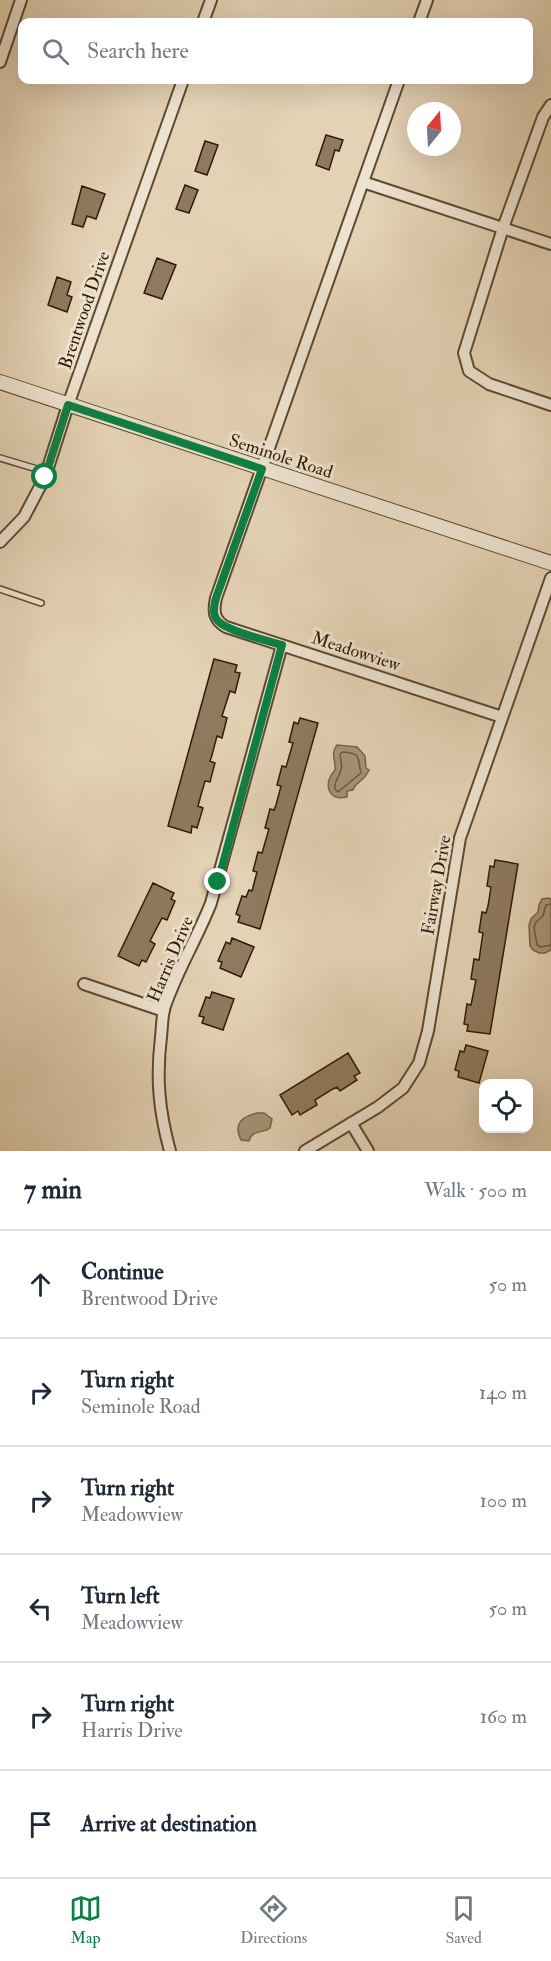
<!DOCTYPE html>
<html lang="en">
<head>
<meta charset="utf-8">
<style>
	body { margin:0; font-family:"IM FELL Double Pica",serif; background:#f2f2f3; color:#1f2937 }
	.controls { position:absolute; right:18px; bottom:18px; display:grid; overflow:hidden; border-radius:12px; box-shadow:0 6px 24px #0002 }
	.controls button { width:54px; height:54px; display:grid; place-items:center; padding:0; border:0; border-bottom:2px solid #e0e1e3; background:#fff; color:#1f2937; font:30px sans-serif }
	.compass { position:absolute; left:407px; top:102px; width:54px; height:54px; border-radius:50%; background:#fff; box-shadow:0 6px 24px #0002; rotate:18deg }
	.stop { position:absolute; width:18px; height:18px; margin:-14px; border:4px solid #0b8043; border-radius:50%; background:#fff }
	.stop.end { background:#0b8043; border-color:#fff; box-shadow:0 2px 6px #0008 }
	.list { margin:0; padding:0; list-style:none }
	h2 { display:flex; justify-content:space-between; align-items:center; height:78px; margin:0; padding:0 24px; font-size:26px }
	h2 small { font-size:20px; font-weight:400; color:#747a83 }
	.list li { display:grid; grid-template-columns:39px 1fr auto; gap:18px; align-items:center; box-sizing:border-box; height:108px; padding:0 24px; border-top:2px solid #e0e1e3 }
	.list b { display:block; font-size:22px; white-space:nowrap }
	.list p { margin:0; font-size:20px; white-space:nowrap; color:#747a83 }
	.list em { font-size:20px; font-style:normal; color:#747a83 }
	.icon { flex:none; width:33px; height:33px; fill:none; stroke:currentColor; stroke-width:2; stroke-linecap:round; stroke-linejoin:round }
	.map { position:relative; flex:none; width:551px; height:1151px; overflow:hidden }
	.search { position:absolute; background:#fff; box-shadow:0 6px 24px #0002; left:18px; right:18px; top:18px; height:66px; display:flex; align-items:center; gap:15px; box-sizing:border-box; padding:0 21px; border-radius:12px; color:#747a83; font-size:22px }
	.sheet { height:726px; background:#fff }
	nav { display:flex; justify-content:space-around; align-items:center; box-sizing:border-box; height:84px; border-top:2px solid #e0e1e3; background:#fff; font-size:16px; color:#747a83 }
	nav a { display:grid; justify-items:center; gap:3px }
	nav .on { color:#0b8043 }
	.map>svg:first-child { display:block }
	.water { fill:#a79477; stroke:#786447; stroke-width:1.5 }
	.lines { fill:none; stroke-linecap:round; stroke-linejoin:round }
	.shore { stroke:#6c583c; stroke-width:1.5 }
	.building { fill:#8f7a5e; stroke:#321b00; stroke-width:1.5 }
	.service-casing { stroke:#5e492d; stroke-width:8 }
	.minor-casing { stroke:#5e492d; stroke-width:14 }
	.tertiary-casing { stroke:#5e492d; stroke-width:16 }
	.service { stroke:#ede2cf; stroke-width:5 }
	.minor { stroke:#ede2cf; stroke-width:10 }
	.tertiary { stroke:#ede2cf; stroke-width:14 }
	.route { stroke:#0b8043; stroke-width:8 }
	.labels { text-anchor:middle; stroke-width:6; stroke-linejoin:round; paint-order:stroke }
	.street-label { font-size:18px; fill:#321b00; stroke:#ede2cf }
</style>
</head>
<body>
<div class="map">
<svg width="551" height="1151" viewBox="0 0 551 1151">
	<rect width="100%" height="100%" fill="#e4d2b5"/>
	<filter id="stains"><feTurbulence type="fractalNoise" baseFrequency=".00333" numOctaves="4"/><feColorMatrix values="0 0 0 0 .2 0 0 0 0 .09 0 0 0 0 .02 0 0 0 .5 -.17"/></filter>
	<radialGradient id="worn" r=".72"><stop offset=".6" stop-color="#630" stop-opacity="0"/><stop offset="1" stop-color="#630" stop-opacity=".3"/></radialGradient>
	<path class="water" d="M337,745L357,747L365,756L366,768L369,770C364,782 355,782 353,790L347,791V797C327,802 323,782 335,770C336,761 330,753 337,745Z
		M548,898L551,899V950L545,953H539L533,950L530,946L529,925L531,919L538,912L539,905L542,899Z
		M257,1113H264L272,1119L270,1128C262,1134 252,1129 249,1141L241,1140C233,1123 242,1117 257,1113Z"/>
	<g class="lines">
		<path class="shore" d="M343,752C362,753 357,758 361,773L338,792L335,789C334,780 339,778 341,770C343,765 340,760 340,754Z
			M551,904L546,905L543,916L536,922L534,927L537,945L541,947L551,945"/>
	</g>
	<path class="building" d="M326,135L343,140L339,151L335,150L329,170L316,165Z
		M205,141L218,145L207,175L195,171Z
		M185,185L198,190L189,213L176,209Z
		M82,186L105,194L96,219L87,216L83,227L72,224Z
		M157,258L176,265L162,299L144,293Z
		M57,277L71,282L67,295L72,297L67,312L48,305Z
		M214,659L237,665L235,672L240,673L235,693L230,691L222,716L227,718L222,738L217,736L212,755L210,761L215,763L210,782L205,781L201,795L198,806L203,808L197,828L192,826L191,833L168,826Z
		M300,718L318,723L260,929L238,922L240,916L236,914L242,896L246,897L249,890L252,891L257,872L253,871L258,852L262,853L269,829L265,828L270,809L274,810L276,805L281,786L277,785L282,766L286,767L293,743L289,742L294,722L298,724Z
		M495,860L518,864L490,1034L467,1031L468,1025L464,1024L467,1004L471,1005L476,980L471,979L474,959L479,960L480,953L483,933L479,932L482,912L486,913L488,906L491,887L487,886L490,866L494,867Z
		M153,883L174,893L171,899L175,901L167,920L162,918L150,941L155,944L146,962L142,960L139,966L118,956Z
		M232,938L254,947L241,977L220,968L222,962L218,961L226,942L230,944Z
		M212,992L234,999L223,1030L202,1023L204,1017L199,1016L206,997L210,998Z
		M466,1045L488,1051L479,1083L458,1077L459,1071L455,1070L460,1051L464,1052Z
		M348,1053L360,1073L354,1076L357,1080L340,1091L337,1087L331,1090L315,1100L317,1105L300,1115L298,1111L292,1115L280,1095Z"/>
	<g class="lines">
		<defs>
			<path id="service" d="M0,458L47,472
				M0,589L41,603"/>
			<path id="minor" d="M203,22L211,0
				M419,22L427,0
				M0,62L21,0
				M399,80L216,598C213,612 214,620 226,627L502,717
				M551,105L543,117L503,228L464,353L469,371L489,384L551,405
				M363,182L551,244
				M0,542L24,517L45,477L68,405L183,80
				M84,984L164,1011
				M351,1123L368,1151
				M170,1151C159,1111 156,1078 161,1037C162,1028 162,1018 164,1009C176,972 197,939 211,903L282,645
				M305,1151L378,1107L403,1088L419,1063L428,1031L460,838L551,578"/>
			<path id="tertiary" d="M0,382L551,563"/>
		</defs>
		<use href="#service" class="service-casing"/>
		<use href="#minor" class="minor-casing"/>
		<use href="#tertiary" class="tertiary-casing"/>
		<use href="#service" class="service"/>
		<use href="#minor" class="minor"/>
		<use href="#tertiary" class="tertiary"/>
	</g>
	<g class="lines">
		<path class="route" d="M45,477L68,405L262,469L216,598C214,606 212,615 218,621C227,631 268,641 282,645L218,882"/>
	</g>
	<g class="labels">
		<g class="street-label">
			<text transform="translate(84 310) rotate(-71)" y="6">Brentwood Drive</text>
			<text transform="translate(281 456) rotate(18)" y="6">Seminole Road</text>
			<text transform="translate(356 651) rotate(18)" y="6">Meadowview</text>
			<text transform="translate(436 885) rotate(-80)" y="6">Fairway Drive</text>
			<text transform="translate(170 959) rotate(-67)" y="6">Harris Drive</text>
		</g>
	</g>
	<rect width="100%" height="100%" filter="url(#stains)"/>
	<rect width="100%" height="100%" fill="url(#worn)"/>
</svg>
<div class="controls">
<button><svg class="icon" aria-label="locate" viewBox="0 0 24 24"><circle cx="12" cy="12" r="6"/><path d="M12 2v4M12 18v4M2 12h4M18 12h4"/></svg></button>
</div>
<svg class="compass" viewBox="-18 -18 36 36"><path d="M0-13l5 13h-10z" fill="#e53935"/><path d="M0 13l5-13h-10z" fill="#747a83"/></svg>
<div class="stop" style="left:45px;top:477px"></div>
<div class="stop end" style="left:218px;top:882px"></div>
<div class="search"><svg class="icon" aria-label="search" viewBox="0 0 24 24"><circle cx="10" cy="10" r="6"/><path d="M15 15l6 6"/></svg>Search here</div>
</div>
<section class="sheet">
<h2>7 min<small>Walk · 500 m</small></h2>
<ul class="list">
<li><svg class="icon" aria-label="ahead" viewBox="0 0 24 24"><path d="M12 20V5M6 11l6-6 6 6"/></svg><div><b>Continue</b><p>Brentwood Drive</p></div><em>50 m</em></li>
<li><svg class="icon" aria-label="right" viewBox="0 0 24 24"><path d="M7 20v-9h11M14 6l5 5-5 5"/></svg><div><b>Turn right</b><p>Seminole Road</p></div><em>140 m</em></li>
<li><svg class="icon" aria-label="right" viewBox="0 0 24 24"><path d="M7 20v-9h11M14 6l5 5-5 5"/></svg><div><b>Turn right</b><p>Meadowview</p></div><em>100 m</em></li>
<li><svg class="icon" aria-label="left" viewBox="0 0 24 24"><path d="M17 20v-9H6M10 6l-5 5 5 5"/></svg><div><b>Turn left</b><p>Meadowview</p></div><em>50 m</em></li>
<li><svg class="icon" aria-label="right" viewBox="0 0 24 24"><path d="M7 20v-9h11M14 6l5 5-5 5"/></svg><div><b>Turn right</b><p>Harris Drive</p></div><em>160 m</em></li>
<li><svg class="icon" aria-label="arrive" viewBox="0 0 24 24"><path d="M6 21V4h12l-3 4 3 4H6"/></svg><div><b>Arrive at destination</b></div></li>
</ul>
</section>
<nav>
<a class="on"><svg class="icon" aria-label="map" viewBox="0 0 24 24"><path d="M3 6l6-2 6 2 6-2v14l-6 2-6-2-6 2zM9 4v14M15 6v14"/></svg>Map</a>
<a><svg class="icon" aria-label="directions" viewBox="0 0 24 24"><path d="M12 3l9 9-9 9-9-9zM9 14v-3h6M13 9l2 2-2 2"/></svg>Directions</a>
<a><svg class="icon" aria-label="saved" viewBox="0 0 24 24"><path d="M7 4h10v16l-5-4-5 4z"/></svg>Saved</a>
</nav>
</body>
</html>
